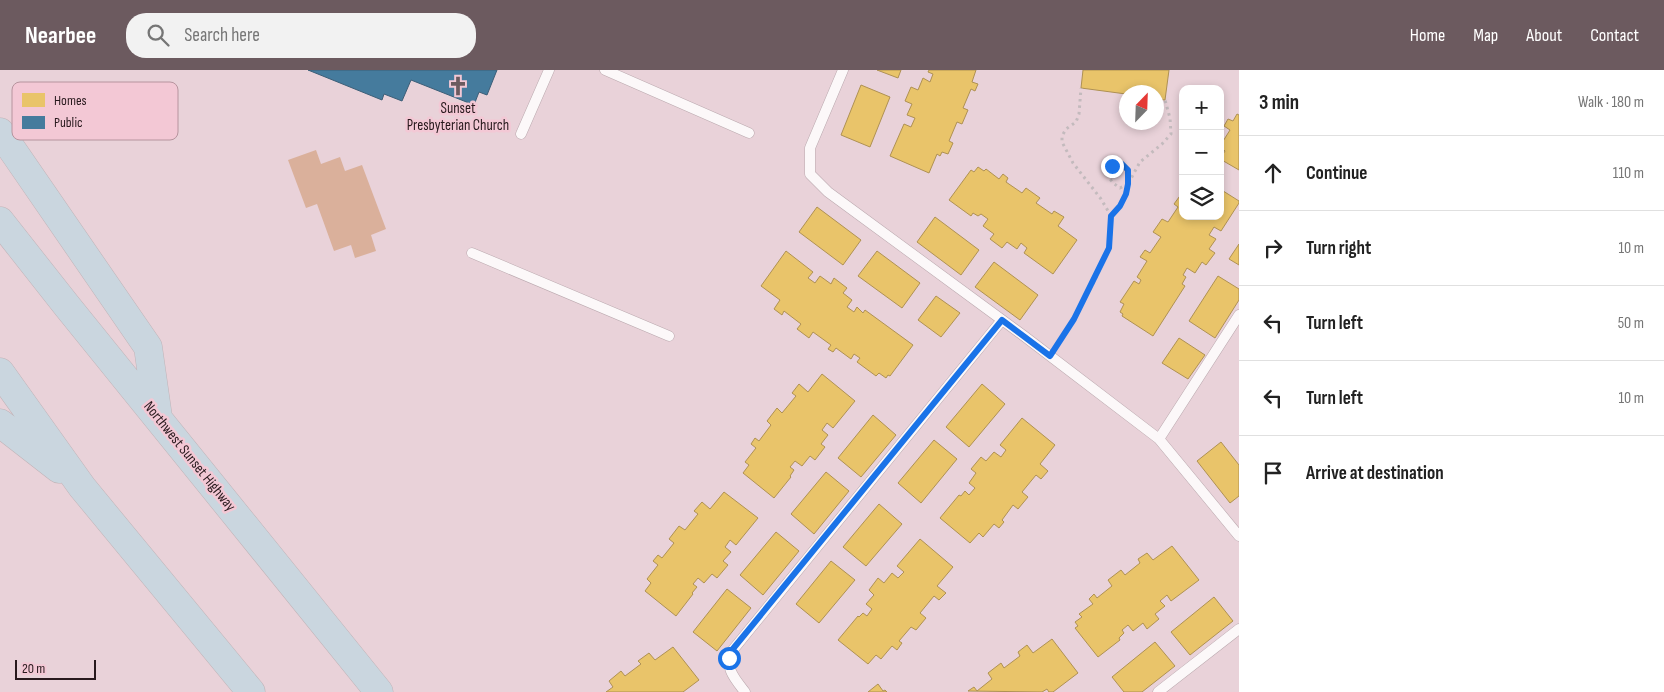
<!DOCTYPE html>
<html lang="en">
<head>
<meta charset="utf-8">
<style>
	body { margin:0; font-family:"Sofia Sans Condensed",sans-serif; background:#f2f2f2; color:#222 }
	.controls { position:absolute; right:15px; top:15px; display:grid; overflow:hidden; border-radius:10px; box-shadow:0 2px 8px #0003 }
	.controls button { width:45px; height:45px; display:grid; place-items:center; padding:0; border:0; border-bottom:1px solid #e0e0e0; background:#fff; color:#222; font:25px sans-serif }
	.compass { position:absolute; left:1119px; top:15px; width:45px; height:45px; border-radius:50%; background:#fff; box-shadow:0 2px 8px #0003; rotate:23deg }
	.scale { position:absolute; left:15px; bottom:12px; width:81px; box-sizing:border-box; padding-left:5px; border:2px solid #28191d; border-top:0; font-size:14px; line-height:18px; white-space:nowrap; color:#28191d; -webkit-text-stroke:4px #f3c8d5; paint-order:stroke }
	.stop { position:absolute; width:15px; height:15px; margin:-11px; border:4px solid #1a73e8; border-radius:50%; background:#fff }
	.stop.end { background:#1a73e8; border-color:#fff; box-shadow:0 1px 5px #0008 }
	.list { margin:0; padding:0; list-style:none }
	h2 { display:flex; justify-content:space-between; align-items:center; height:65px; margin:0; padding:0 20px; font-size:21px }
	h2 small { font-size:16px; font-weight:400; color:#767676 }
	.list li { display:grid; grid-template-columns:32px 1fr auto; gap:15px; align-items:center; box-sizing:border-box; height:75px; padding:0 20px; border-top:1px solid #e0e0e0 }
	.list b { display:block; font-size:19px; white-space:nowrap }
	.list em { font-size:16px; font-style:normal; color:#767676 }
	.icon { flex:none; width:28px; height:28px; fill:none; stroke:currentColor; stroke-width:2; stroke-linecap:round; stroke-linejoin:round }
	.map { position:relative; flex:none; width:1239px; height:622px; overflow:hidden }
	header { display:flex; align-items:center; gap:30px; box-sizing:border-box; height:70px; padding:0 25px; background:#6c5a5f; color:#fff }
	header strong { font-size:24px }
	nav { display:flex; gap:28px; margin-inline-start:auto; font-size:18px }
	.search { width:350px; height:45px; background:#f2f2f2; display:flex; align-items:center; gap:12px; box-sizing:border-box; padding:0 18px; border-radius:20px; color:#767676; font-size:19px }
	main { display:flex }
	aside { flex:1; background:#fff }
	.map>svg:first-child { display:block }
	.green { fill:#dab09b }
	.homes { fill:#e9c46a; stroke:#af9153 }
	.public { fill:#457b9d; stroke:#3c5e77 }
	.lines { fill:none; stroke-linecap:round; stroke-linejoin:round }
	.lane-casing { stroke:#baa8ae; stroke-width:11 }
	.highway-casing { stroke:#c0b4b8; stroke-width:29 }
	.path { stroke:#c3babd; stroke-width:3; stroke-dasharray:2.5 4; stroke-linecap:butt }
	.lane { stroke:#fcf8f9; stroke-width:10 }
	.highway { stroke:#cad6df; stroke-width:28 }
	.route { stroke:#1a73e8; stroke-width:6 }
	.labels { text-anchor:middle; stroke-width:5; stroke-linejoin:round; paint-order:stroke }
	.poi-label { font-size:15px; fill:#28191d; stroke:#f3c8d5 }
	.street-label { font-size:15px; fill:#28191d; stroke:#f3c8d5 }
	.key { fill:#f3c8d5; stroke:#b6949e; stroke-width:1 }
	.key-label { font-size:14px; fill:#28191d }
</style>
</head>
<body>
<header>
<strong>Nearbee</strong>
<div class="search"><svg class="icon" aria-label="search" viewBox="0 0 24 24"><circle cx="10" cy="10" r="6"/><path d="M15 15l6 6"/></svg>Search here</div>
<nav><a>Home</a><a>Map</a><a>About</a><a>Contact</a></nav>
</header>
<main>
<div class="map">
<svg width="1239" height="622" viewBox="0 0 1239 622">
	<rect width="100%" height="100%" fill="#e9d2d9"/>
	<path class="green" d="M316,80L321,94L340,87L345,101L362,95L386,159L371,165L376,181L355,188L351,175L334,181L317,134L306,138L288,90Z"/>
	<path class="homes" d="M877,0H901L898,8Z
		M929,0H976L972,12L978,14L975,21L971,19L963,38L968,40L962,54L957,52L949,71L953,73L948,84L942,82L940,86L937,84L929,103L890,86L904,54L911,57L915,48L907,45L912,34L905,31L911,17L918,20L923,8L930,12L933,4L928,2Z
		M1083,0H1169L1165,30L1156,29V22H1126V24L1081,18Z
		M861,15L890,27L870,77L841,65Z
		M1237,44L1239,45V100L1220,89L1225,81L1220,76L1230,60L1224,56L1228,49L1233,51Z
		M978,97L984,101L986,99L999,109L1003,104L1008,108L1006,112L1022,123L1026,118L1040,128L1036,133L1052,144L1054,141L1064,147L1058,156L1077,170L1053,204L1024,183L1027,178L1021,173L1017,179L1007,172L1002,178L990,169L994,164L983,156L988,149L981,144L978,146L973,143L971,146L949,130L971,100L974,102Z
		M1220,119L1239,131V133L1221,161L1214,157L1209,165L1216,169L1209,179L1215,183L1206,195L1202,192L1195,203L1187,198L1183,205L1186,207L1182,214L1185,216L1153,266L1122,246L1123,244L1120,242L1124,234L1120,232L1134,211L1139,214L1141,210L1137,207L1147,191L1140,187L1145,180L1150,183L1161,167L1153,162L1162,149L1168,152L1178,137L1174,134L1182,123L1183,146H1220Z
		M817,137L861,170L843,195L799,162Z
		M935,147L979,180L961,205L917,172Z
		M1239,174V195L1229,189Z
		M786,181L813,202L808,208L815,213L820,206L831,214L834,208L847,218L843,223L852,230L847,237L854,242L857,237L863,243L865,240L913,275L890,306L888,305L886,308L879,303L876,306L857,292L860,288L854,284L851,289L836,278L833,282L828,279L831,275L813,262L809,268L797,259L801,254L784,241L782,245L774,239L780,230L761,216Z
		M877,181L920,213L902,238L858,206Z
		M994,192L1038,225L1020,250L975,217Z
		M1218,206L1239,219V230L1215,268L1189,251Z
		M936,226L960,243L941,267L918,250Z
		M1179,268L1205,285L1188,309L1162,293Z
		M822,304L855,331L833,358L827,353L822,360L828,365L821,374L825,377L815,390L810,386L802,396L795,391L790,397L794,400L790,406L791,407L774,428L743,403L749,395L745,392L756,378L751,374L755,368L759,371L771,355L767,351L777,338L782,343L796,326L792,323L799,314L808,322Z
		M982,314L1005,334L969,377L946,357Z
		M873,345L896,365L861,407L838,388Z
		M1022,348L1055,375L1040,394L1048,401L1041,409L1036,405L1022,422L1028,427L1018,439L1013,435L1002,450L1004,452L999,458L994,454L983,467L979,463L970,473L940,448L959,425L961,426L965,421L969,425L975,418L969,413L976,403L971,399L981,387L986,391L994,382L1001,387L1006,380L1000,375Z
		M934,370L957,389L921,433L898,413Z
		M1221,372L1239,395V426L1230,433L1197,391Z
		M826,402L849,421L814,464L791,444Z
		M724,422L758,448L736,475L730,470L725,477L731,482L723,491L728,495L717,508L712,504L704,513L698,508L693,514L697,517L692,523L693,524L676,546L645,521L651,513L647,509L658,495L653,491L658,485L662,488L674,473L669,469L679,456L685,460L698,444L694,441L702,432L710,439Z
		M879,434L902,454L866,496L843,477Z
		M776,462L799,481L763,525L740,505Z
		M920,469L953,497L937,516L946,523L939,530L934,526L920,543L926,548L916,560L911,557L899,571L902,573L897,580L892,576L881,589L876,585L868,594L838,570L858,546L859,547L863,543L867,546L872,539L866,534L874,525L869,520L878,508L884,513L892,503L898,508L904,502L897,496Z
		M1172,476L1199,510L1171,531L1167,525L1160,531L1165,536L1155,544L1159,549L1147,559L1143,553L1133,561L1128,555L1122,560L1124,563L1119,568L1120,570L1098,587L1075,558L1078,556L1075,552L1082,547L1079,544L1093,534L1089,529L1094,524L1097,528L1112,516L1108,510L1121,500L1125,505L1140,493L1138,489L1147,483L1153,490Z
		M831,491L855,510L819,553L796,534Z
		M727,519L751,538L717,581L693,562Z
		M1214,527L1233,551L1190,585L1171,562Z
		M1052,569L1078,603L1053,622H1049L1047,619L1042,622L968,621L974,617L977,621L992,609L988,603L1001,593L1004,598L1020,586L1018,582L1027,575L1033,583Z
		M1155,572L1175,596L1142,622H1124L1112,607Z
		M673,577L699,610L683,622H606L613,617L609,611L621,601L625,606L641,594L638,591L649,583L655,590Z
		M878,614L883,621L885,620L887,622H868Z"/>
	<path class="public" d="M308,0H497L487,25L479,22L474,35L411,10L402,31L384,24L382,30Z"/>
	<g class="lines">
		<defs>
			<path id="lane" d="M605,0L749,63
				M843,0L810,78V104L828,122L1024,266L1159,369L1239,466
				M521,64L549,0
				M472,183L669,266
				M1159,369L1239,245
				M745,622C735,609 724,598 732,581L1002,250
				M1158,622L1239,559"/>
			<path id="highway" d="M0,62L148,277L158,347
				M0,151L67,236L379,622
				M0,302L82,417L251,622
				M0,353L59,399"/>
		</defs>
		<use href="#lane" class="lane-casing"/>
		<use href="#highway" class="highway-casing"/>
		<path class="path" d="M1128,114L1120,118L1113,113L1107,105L1112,96L1122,94L1128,100V114L1140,92L1162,74L1171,64L1170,48L1165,30
			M1111,146L1120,136L1128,114
			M1060,270L1074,249L1095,210L1109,178L1111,164V146L1101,129L1073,93L1062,72V66L1066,59L1076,52L1079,44L1081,18"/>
		<use href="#lane" class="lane"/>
		<use href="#highway" class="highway"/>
	</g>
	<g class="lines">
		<path class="route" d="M729,588L732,580L1002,250L1050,286L1074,249L1109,178L1111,146L1120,136L1126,124L1128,114V100L1122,94L1112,96"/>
	</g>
	<defs>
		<symbol id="church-bare" viewBox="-9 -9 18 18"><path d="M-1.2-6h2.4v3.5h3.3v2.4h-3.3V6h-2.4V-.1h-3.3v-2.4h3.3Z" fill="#6c5a5f" stroke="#f3c8d5" stroke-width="2.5" paint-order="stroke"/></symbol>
	</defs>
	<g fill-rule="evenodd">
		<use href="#church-bare" x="444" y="2" width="28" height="28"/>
	</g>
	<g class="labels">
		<g class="poi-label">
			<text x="458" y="43">Sunset<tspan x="458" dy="17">Presbyterian Church</tspan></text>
		</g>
		<g class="street-label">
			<text transform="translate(190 386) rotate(51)" y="5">Northwest Sunset Highway</text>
		</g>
	</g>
	<rect x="12" y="12" width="166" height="58" rx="8" class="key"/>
	<rect x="22" y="23" width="23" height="14" fill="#e9c46a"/>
	<rect x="22" y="46" width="23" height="13" fill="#457b9d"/>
	<g class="key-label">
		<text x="54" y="35">Homes</text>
		<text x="54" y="57">Public</text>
	</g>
</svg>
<div class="controls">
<button>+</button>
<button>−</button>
<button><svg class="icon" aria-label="layers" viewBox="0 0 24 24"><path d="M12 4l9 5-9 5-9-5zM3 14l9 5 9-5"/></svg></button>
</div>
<svg class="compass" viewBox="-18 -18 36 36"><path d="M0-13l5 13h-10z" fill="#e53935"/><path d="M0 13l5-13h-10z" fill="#767676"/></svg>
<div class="scale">20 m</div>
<div class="stop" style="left:729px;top:588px"></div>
<div class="stop end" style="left:1112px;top:96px"></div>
</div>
<aside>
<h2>3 min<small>Walk · 180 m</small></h2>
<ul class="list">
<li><svg class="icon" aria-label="ahead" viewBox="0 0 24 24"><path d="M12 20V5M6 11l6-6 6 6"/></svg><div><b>Continue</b></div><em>110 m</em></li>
<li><svg class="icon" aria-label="right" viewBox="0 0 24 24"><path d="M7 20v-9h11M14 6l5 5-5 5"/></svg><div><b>Turn right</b></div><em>10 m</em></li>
<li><svg class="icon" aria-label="left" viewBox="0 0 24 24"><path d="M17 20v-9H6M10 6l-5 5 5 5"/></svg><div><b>Turn left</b></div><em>50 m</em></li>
<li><svg class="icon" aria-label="left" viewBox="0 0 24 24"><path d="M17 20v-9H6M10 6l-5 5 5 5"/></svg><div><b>Turn left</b></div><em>10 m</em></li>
<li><svg class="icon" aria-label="arrive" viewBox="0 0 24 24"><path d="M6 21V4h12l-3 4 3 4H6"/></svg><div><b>Arrive at destination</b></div></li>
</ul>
</aside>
</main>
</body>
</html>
